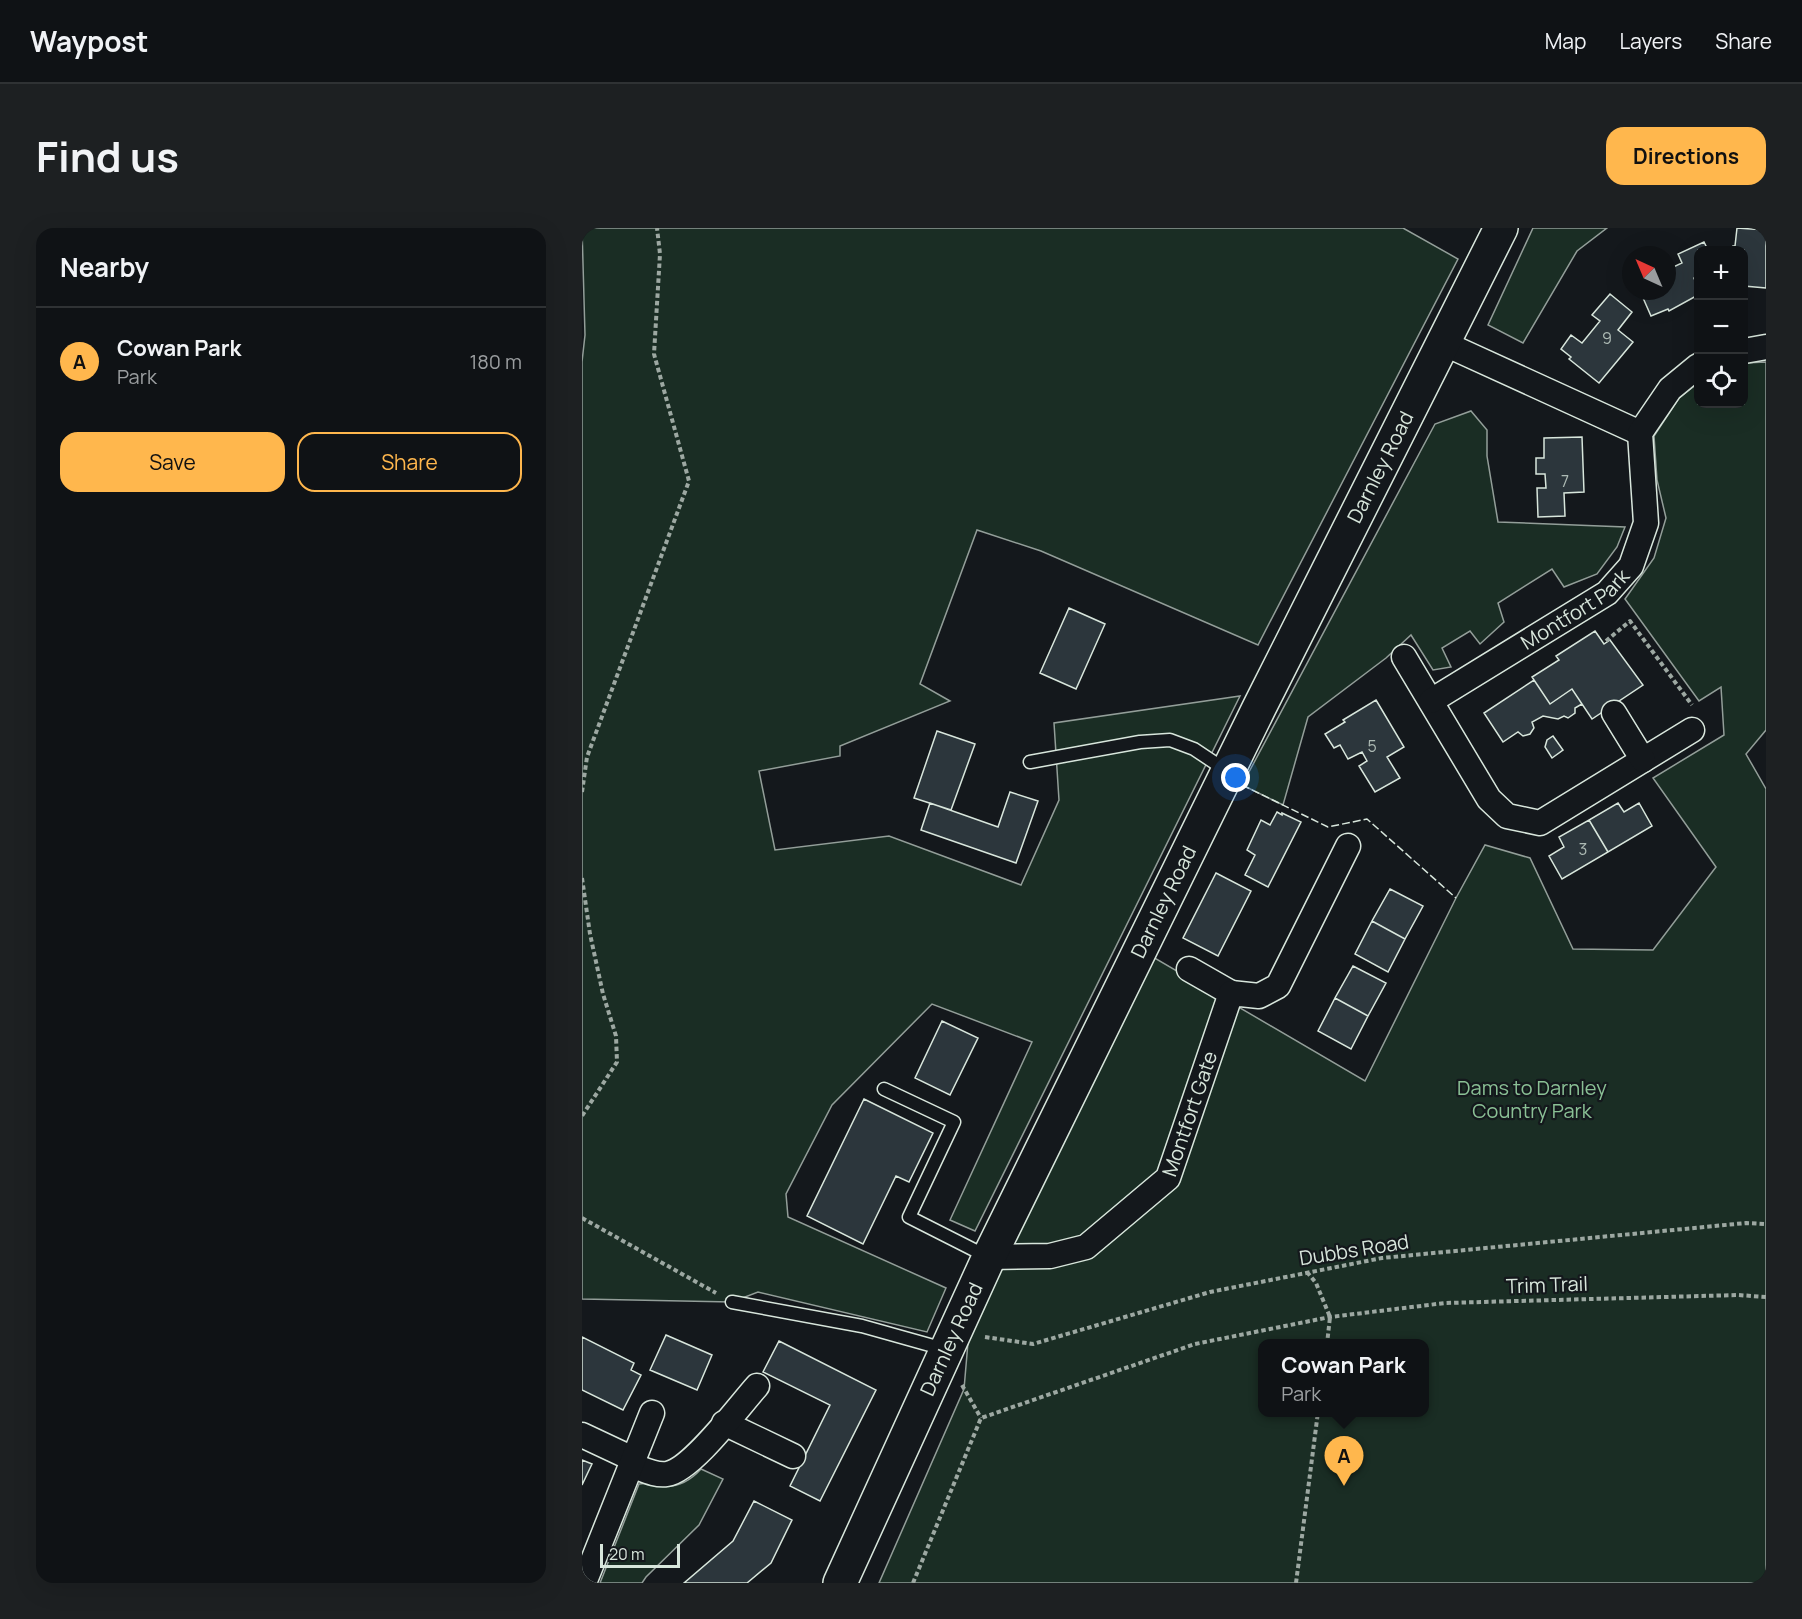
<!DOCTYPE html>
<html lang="en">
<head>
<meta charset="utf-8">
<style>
	body { margin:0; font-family:Manrope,sans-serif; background:#1d2022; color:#f1f3f6 }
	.controls { position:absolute; right:18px; top:18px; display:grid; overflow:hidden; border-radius:12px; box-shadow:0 6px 24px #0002 }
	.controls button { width:54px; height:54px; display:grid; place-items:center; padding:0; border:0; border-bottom:2px solid #2f3234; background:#0f1215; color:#f1f3f6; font:30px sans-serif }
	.compass { position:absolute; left:1040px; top:18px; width:54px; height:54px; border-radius:50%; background:#0f1215; box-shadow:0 6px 24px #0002; rotate:316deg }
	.scale { position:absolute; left:18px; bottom:15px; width:80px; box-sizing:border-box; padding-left:6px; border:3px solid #d8e6dc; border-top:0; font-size:16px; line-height:21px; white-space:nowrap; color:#d8e6dc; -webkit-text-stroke:4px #14181c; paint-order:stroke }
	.you { position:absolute; left:654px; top:550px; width:21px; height:21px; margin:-15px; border:4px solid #fff; border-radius:50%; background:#1a73e8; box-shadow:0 0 0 9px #1a73e833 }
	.badge { display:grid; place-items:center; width:39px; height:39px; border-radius:50%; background:#ffb74d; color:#111; font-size:20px; font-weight:700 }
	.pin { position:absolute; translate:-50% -50px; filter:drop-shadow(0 2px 3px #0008) }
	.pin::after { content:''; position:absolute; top:32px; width:21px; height:18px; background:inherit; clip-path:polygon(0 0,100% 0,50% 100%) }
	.popup { position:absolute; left:676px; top:1111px; width:171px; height:78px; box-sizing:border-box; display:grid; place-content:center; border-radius:12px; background:#0f1215; filter:drop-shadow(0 2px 4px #0005); font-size:20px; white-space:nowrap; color:#9b9ea0 }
	.popup b { font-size:22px; color:#f1f3f6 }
	.popup::after { content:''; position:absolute; left:50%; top:100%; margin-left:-12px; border:12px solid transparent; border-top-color:#0f1215 }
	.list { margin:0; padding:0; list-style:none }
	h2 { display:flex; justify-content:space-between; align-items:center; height:78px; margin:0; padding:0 24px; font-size:26px }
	h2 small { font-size:20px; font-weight:400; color:#9b9ea0 }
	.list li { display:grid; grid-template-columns:39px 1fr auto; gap:18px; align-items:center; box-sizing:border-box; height:108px; padding:0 24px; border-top:2px solid #2f3234 }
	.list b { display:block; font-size:22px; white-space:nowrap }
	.list p { margin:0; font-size:20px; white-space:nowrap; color:#9b9ea0 }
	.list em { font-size:20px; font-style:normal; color:#9b9ea0 }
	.actions { display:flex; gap:12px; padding:18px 24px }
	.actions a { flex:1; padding:14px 0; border:2px solid #ffb74d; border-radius:18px; text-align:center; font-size:21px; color:#ffb74d }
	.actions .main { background:#ffb74d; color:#111 }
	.icon { flex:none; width:33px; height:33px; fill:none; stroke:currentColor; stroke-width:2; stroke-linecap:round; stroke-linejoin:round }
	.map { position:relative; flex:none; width:1184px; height:1355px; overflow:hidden; border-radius:18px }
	header { display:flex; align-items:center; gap:36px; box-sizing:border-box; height:84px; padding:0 30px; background:#0f1215; border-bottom:2px solid #2f3234 }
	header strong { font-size:28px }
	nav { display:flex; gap:33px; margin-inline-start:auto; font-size:21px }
	.intro { display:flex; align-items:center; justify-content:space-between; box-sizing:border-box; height:144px; padding:0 36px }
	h1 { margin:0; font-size:42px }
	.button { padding:15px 27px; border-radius:18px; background:#ffb74d; color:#111; font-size:21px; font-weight:700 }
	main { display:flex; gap:36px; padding:0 36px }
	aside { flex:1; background:#0f1215; border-radius:18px; box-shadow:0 6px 24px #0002 }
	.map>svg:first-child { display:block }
	.green { fill:#1a2d24; stroke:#939e99; stroke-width:1.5; fill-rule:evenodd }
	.building { fill:#2c363c; stroke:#d8e6dc; stroke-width:1.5 }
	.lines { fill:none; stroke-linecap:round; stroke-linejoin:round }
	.service-casing { stroke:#d8e6dc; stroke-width:15 }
	.minor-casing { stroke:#d8e6dc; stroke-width:27 }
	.secondary-casing { stroke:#d8e6dc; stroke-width:36 }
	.path { stroke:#9da8a2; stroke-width:4; stroke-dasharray:4.5 3; stroke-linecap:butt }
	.service { stroke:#14181c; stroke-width:12 }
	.minor { stroke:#14181c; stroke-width:24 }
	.secondary { stroke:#14181c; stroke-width:33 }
	.fence { stroke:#d8e6dc; stroke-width:1.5; stroke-dasharray:8 3; stroke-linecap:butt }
	.labels { text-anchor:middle; stroke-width:4.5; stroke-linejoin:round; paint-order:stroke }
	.number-label { font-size:16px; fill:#adbab4 }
	.street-label { font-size:20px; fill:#d8e6dc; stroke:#14181c }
	.park-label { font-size:20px; fill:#8ac095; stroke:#14181c }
</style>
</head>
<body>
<header>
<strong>Waypost</strong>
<nav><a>Map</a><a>Layers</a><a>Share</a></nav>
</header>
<div class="intro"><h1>Find us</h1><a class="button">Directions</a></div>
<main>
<aside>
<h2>Nearby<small></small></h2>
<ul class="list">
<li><span class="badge">A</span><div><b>Cowan Park</b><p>Park</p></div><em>180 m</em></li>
</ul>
<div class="actions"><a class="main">Save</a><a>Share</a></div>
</aside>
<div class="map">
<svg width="1184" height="1355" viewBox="0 0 1184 1355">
	<rect width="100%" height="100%" fill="#14181c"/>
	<path class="green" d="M0,0H821L876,31L676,417L459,323L395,302L338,456L368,473L258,518V528L177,543L193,622L307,608L439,657L477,572L472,495L658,468L393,1003L368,992L450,814L350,776L250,877L204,966L206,989L364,1060L345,1104L176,1064L150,1074L0,1071V134L3,107Z
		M951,0H1025L995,23L941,115L906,97Z
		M1184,134V502L1164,526L1184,561V1355H297L382,1161L390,1068L571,729L783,853L874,670L903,617L948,630L991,721L1071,722L1134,639L1071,550L1142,507L1139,459L1117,473L1043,371L1072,330L1084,290L1075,252L1072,208L1097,170L1116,155V176H1162V135ZM681,1116H843V1184H681Z
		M889,183L905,202V228L916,294L1043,299L1035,319L1015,346L982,359L970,341L916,375L922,394L898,416L888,403L860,420L869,439L851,442L829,407L804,430L726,489L701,577L660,557L853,196Z
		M119,1241L141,1251L117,1297L64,1349L60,1355H18L57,1256C66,1254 71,1257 80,1258C97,1260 109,1252 119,1241Z"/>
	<path class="building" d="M1155,0L1184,2V60L1162,58V22H1151V18H1153Z
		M1122,14L1126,22H1116V48L1112,50L1116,60V67L1087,83L1086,81L1069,88L1058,63H1085V42L1100,35L1096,26Z
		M1028,66L1050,84L1036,102L1051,114L1017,155L987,131L989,129L979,121L989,107L1000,115L1018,93L1010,87Z
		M1000,209L1002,264L982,265L983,288L956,289L955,260H964L963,246H954V230H962V210Z
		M487,380L523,396L494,461L458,445Z
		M1013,403L1022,416L1028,412L1061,457L1010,491L990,461L968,476L950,449L977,432L974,428Z
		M952,452L968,476L990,461L1000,476L993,480V485L986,490L982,488L976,491L961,488L950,494L952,500L948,506L941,508L936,504L921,514L902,485Z
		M794,472L822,519L805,529L818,550L793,564L777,538L785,533L780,524L766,531L758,517L752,520L743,506L763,494L761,492Z
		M355,503L393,516L369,582L332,570Z
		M971,508L981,522L970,530L963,519L965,512Z
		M428,564L456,573L434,635L339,602L348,575L416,599Z
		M1036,575L1042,584L1057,575L1070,598L1026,624L1007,592Z
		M695,584L700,587V585L719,594L686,659L663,647L673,627L665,622L679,592L688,597Z
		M1007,592L1026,624L980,651L967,628L982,619L977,609Z
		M634,645L669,663L636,728L601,710Z
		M808,661L841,678L823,711L790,693Z
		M790,693L823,711L806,744L773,726Z
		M771,738L804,755L786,788L753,770Z
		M753,770L786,788L769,821L736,803Z
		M360,793L396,810L368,867L333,850Z
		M282,871L351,905L327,954L314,948L281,1016L225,988Z
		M84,1107L130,1127L115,1162L68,1142Z
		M0,1109L52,1135L49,1142L59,1147L41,1182L0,1162Z
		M197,1113L294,1162L238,1273L208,1258L248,1177L181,1144Z
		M0,1232L10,1236L0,1257Z
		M172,1273L210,1292L189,1335L165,1355H102L151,1313Z"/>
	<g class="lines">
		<defs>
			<path id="service" d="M448,534L558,514L588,512L612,521L645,543
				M302,861L372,894L327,989L406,1029
				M150,1074L280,1098L362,1121"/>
			<g id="minor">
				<path d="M861,115L1058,205"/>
				<path d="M1162,123L1184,119"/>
				<path d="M822,429L907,571L925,588L958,595L1110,502"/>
				<path id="s1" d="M849,473L1025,365L1049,338L1064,295L1058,205L1088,161L1116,138"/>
				<path d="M1032,485L1061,532"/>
				<path d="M607,741L649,765"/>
				<path id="s2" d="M407,1029L468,1028L504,1019L586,950L649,765L677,768L696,758L766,618"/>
				<path d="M142,1195L211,1228"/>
				<path d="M0,1207L51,1231"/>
				<path d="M49,1237C61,1241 73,1248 85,1246C110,1242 157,1178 175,1158"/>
				<path d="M2,1355L70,1185"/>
			</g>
			<g id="secondary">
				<path id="s3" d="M258,1355L407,1029L677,480L919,0"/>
			</g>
		</defs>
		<use href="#service" class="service-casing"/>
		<use href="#minor" class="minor-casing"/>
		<use href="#secondary" class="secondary-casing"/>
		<path class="path" d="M1024,413L1048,393L1110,477
			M0,564L5,529L107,253L72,126L78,26L75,0
			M0,650L8,706L21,766L34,808L35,834L0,888
			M0,990L134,1065
			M725,1044L734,1055L748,1089L745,1116
			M403,1109L451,1116L628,1064L800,1030L1164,995L1184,996
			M380,1157L399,1190
			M331,1355L399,1190L613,1116L748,1089L863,1075L1156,1067L1184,1069
			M714,1355L736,1184"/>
		<use href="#service" class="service"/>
		<use href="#minor" class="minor"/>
		<use href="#secondary" class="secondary"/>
		<path class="fence" d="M660,557L746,599L785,591L874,670"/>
	</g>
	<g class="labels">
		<g class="number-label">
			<text x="1025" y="116">9</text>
			<text x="983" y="259">7</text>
			<text x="790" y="524">5</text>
			<text x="1001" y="627">3</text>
		</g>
		<g class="street-label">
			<text dy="7" stroke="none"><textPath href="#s3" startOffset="1240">Darnley Road</textPath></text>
			<text dy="7" stroke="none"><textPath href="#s1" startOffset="171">Montfort Park</textPath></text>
			<text dy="7" stroke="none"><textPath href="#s3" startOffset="754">Darnley Road</textPath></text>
			<text dy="7" stroke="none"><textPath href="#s2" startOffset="273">Montfort Gate</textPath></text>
			<text transform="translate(772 1022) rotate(-9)" y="7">Dubbs Road</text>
			<text transform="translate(965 1057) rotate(-2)" y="7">Trim Trail</text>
			<text dy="7" stroke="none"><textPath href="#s3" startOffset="268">Darnley Road</textPath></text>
		</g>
		<g class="park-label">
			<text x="950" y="867">Dams to Darnley<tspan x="950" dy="23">Country Park</tspan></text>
		</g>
	</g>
</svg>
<div class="controls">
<button>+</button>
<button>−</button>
<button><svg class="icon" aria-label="locate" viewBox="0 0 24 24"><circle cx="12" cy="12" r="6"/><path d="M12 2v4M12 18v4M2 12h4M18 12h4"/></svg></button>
</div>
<svg class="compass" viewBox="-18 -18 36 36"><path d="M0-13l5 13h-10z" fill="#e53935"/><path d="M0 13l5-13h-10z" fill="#9b9ea0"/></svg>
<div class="scale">20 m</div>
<div class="you"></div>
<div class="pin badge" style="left:762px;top:1258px">A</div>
<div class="popup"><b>Cowan Park</b>Park</div>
</div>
</main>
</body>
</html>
